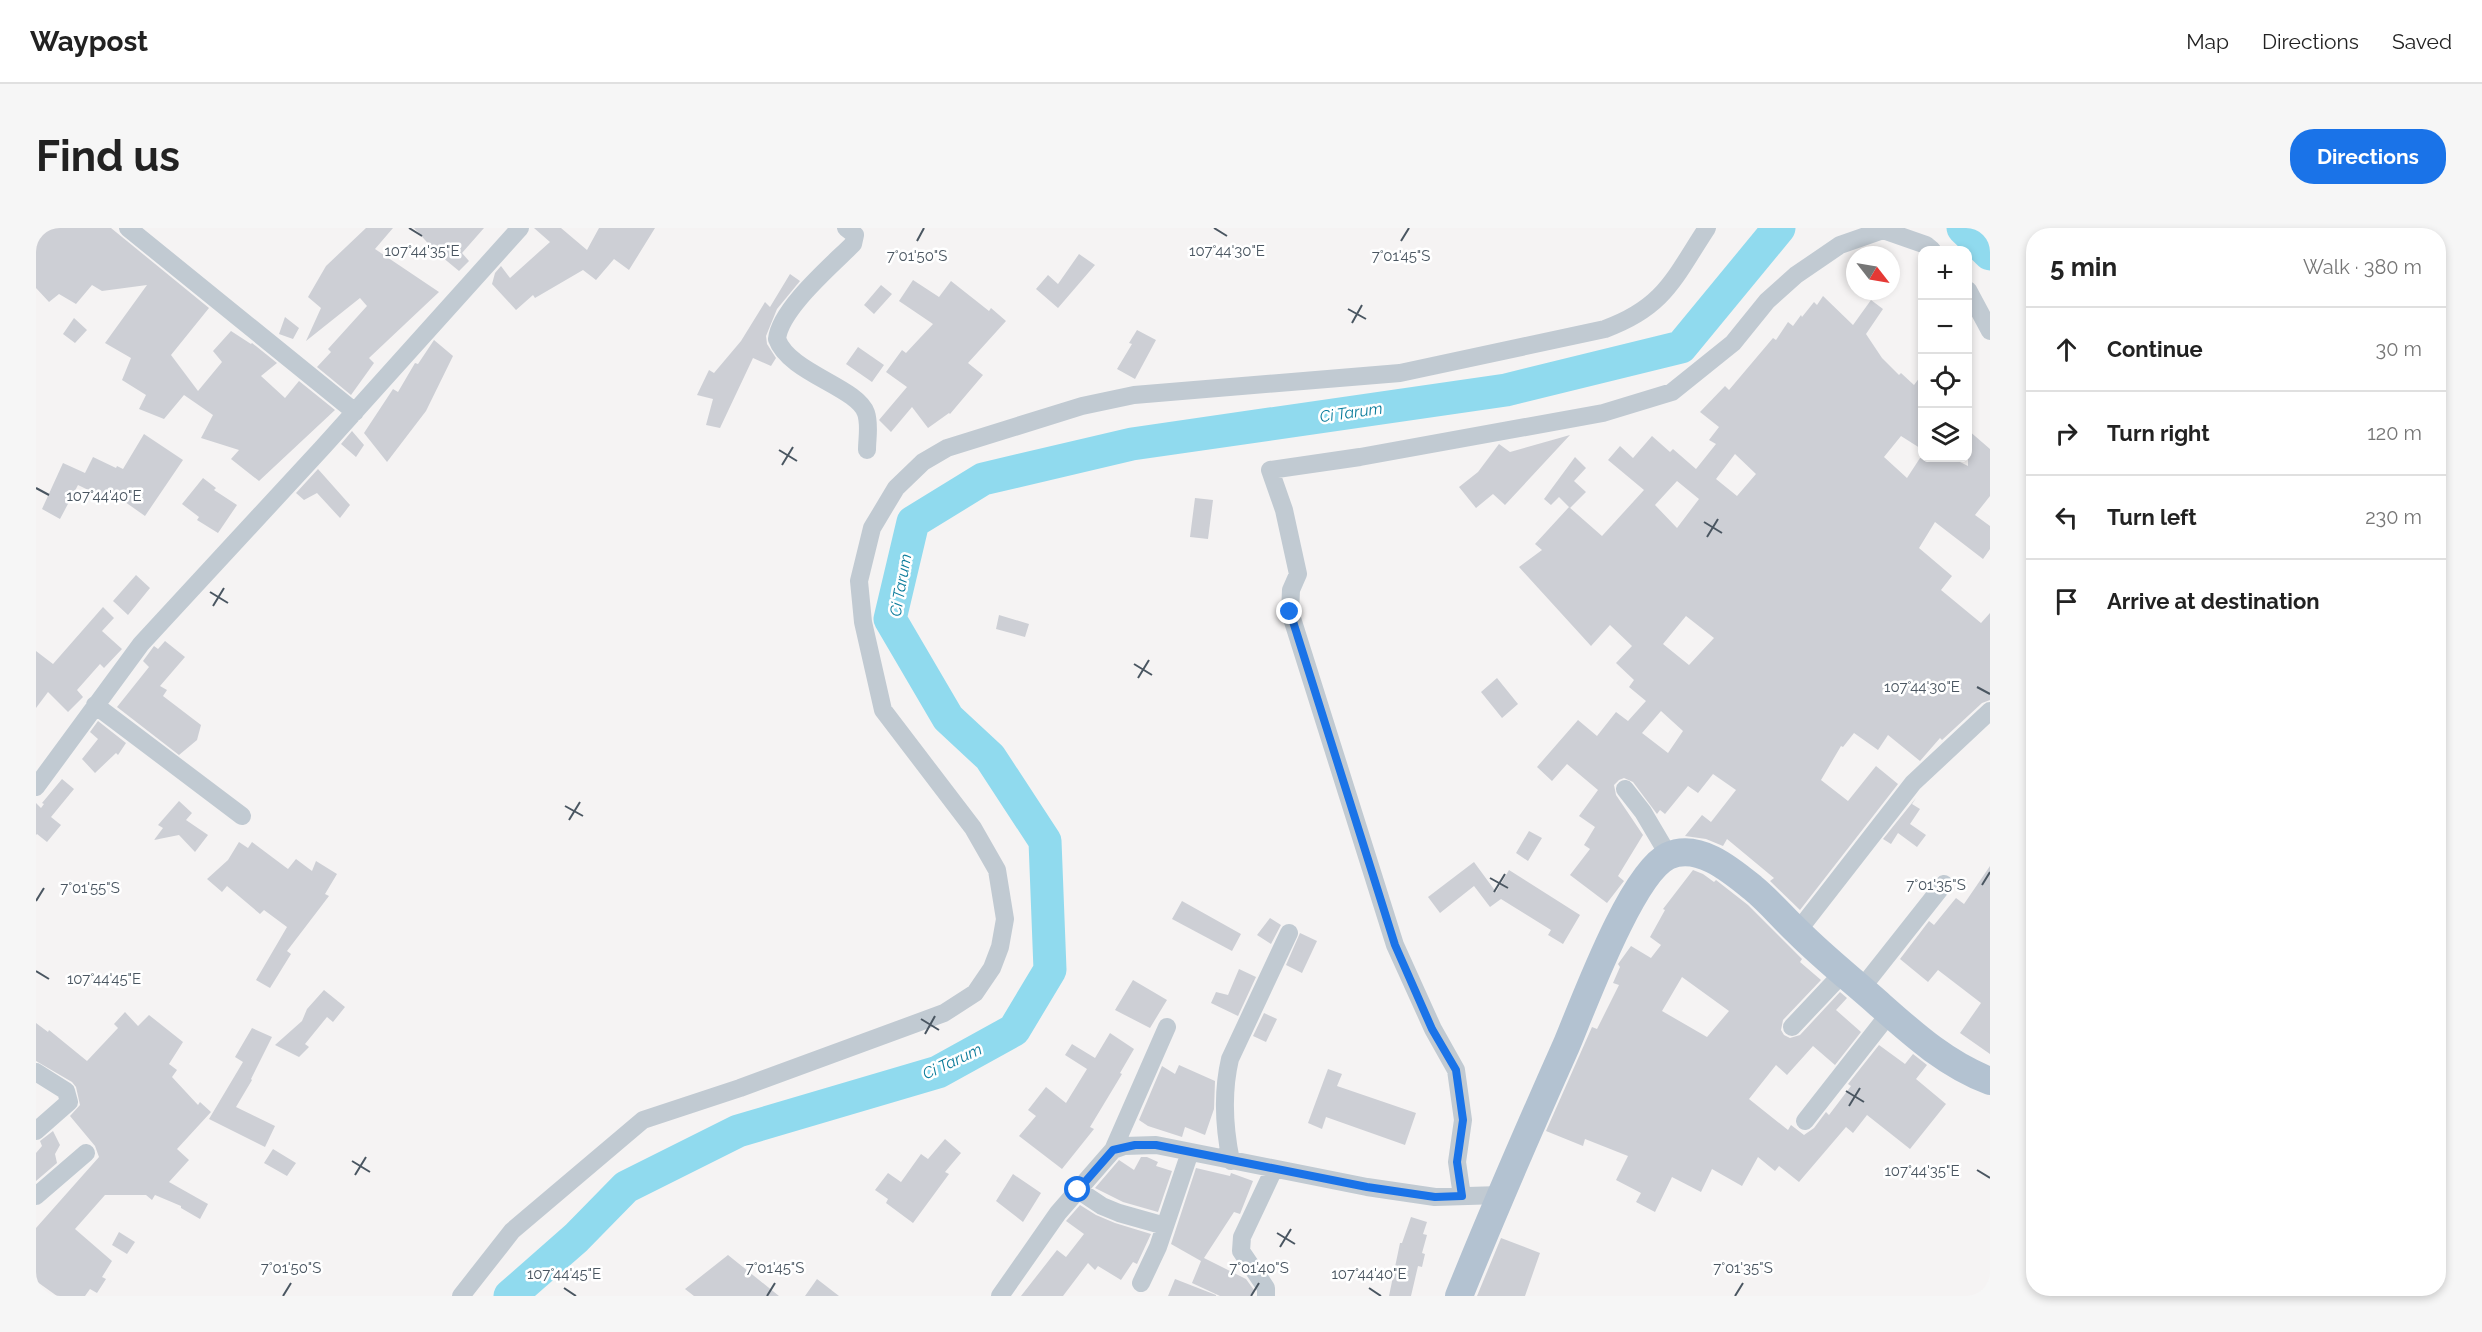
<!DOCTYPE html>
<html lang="en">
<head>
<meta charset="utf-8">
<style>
	body { margin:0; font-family:Raleway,sans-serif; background:#f6f6f6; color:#222 }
	.controls { position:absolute; right:18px; top:18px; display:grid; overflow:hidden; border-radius:12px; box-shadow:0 3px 9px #0003 }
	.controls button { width:54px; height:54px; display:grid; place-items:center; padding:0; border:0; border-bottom:2px solid #e0e0e0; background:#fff; color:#222; font:30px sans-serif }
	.compass { position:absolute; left:1810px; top:18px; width:54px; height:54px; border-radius:50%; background:#fff; box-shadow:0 3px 9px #0003; rotate:121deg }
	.stop { position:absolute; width:18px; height:18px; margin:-14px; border:4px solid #1a73e8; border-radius:50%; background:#fff }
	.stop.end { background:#1a73e8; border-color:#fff; box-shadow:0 2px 6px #0008 }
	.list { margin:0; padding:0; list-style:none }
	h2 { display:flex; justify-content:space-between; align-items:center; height:78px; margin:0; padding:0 24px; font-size:26px }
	h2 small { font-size:20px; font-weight:400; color:#767676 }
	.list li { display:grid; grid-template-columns:39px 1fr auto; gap:18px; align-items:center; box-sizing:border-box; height:84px; padding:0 24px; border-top:2px solid #e0e0e0 }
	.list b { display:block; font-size:22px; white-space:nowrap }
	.list em { font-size:20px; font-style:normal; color:#767676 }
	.icon { flex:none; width:33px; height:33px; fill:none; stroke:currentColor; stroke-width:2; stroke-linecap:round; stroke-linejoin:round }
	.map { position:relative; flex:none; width:1954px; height:1068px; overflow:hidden; border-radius:24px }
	header { display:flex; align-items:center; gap:36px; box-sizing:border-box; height:84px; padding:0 30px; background:#fff; border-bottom:2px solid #e0e0e0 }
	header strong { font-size:28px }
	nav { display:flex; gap:33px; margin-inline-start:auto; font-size:21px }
	.intro { display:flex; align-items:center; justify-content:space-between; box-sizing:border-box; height:144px; padding:0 36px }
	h1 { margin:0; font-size:42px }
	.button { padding:15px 27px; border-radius:24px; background:#1a73e8; color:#fff; font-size:21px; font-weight:700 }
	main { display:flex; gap:36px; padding:0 36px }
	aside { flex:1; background:#fff; border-radius:24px; box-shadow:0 3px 9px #0003 }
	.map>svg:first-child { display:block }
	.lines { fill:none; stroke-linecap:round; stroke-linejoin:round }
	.river { stroke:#90daee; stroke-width:33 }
	.building { fill:#cdcfd5; fill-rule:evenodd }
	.street { stroke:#c1cad2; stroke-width:18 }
	.primary { stroke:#b3c2d1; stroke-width:28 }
	.route { stroke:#1a73e8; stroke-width:8 }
	.ticks { fill:none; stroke:#4a5661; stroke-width:2 }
	.labels { text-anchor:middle; stroke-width:5; stroke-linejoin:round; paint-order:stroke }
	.water-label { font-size:16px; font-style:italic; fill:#0c7c9b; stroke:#fff }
	.ticks-label { font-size:15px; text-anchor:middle; fill:#4a5661; stroke:#fff; stroke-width:5; stroke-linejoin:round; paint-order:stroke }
</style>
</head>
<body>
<header>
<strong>Waypost</strong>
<nav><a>Map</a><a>Directions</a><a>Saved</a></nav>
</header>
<div class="intro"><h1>Find us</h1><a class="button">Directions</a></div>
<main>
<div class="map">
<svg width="1954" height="1068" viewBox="0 0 1954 1068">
	<rect width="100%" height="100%" fill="#f5f3f3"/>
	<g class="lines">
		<path class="river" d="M1927,0L1954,26
			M474,1068L540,1010L590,959L702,903L902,844L978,802L1014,742L1009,613L954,529L912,490L854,391L877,294L947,251L1096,216L1470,162L1645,119L1743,0"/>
	</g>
	<path class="building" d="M0,0H75L173,80L135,127L162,163L186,134L177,123L195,103L215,116L216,115L241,135L225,148L249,170L263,153L299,182L223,253L195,231L203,222L165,210L177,187L148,167L128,191L103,181L110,167L86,152L95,130L69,115L111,57L66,63L56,57L40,76L23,66L13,74L0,60Z
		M330,0H357L339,21L403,64L333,130L338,135L315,167L281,139L295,124L292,121L331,78L324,70L270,113L285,80L272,69L290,38Z
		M378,0H448L426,25L433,33L423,43L400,24Z
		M498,0H525L551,22L563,0H619L593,42L578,31L560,52L547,42L499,70L497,67L480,82L456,56L459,45L465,38L474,50L514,14Z
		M1043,26L1059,37L1022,80L1000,61L1012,47L1022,56Z
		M754,46L764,53L741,81L730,108L731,116L740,130L735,138L717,130L684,200L670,197L677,171L661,167L673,142L678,145L705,113L729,74L734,79Z
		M877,52L903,69L915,53L953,83L955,80L970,93L932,135L947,147L914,186L913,185L892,200L876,179L855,204L843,192L871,159L850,144L866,122L870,125L897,96L863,73Z
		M845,57L856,66L838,86L828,77Z
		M1787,68L1817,97L1835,72L1847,81L1830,106L1846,130L1863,147L1865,145L1878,157L1887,145V222L1865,208L1848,229L1871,250L1884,230H1916L1932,238V202L1954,221V268L1939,287L1954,298V321L1947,331L1899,294L1883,320L1916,348L1905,362L1945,395L1954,385V472L1946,475L1906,512L1904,510L1884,533L1852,507L1842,522L1818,505L1807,519L1805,518L1785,552L1812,573L1840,538L1862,556L1764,682L1734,653L1738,650L1691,611L1687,618L1670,611L1649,608L1666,587L1675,594L1700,562L1677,546L1662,565L1652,558L1629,586L1624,582L1621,586L1597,554L1588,550L1583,552L1578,557L1580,567L1607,607L1582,648L1588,653L1571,675L1534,647L1554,621L1548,617L1559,599L1543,588L1562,562L1531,536L1516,553L1501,539L1542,492L1561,508L1580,484L1592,493L1610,473L1593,459L1598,452L1580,435L1596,418L1574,397L1555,418L1483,339L1506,322L1499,316L1533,279L1566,308L1608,262L1572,232L1584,218L1597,230L1616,208L1634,224L1637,221L1660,241L1680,216L1673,212L1683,199L1664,184L1689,158L1693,162L1737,110L1740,112L1752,94L1757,98L1765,87L1766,89L1778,74L1781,77ZM1699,226L1720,246L1701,268L1680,251ZM1641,253L1663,271L1641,300L1619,277ZM1650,388L1678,410L1653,437L1627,416ZM1625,483L1647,503L1632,525L1606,505Z
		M249,89L263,100L257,111L243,106Z
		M38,90L51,102L39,115L27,106Z
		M1101,102L1120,112L1099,151L1081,141L1096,116L1093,115Z
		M398,112L417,128L390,183L351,234L328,205L357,161L362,164L379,135L382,136Z
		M822,119L848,137L836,154L810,136Z
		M316,203L328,217L320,229L305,216Z
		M108,206L147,232L109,288L82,269L79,275L42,257L24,291L6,281L27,235L49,245L57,229L80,240L81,238L87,241Z
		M1534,207L1469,277L1457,266L1440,280L1423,259L1442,244L1463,216L1474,224Z
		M1539,229L1550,240L1538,253L1550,264L1534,280L1523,269L1515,277L1508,271Z
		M282,241L314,277L304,290L281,265L268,272L260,265Z
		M167,250L180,260L178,262L201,277L182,305L161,292L163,289L146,276Z
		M1159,270L1177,272L1172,311L1154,309Z
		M100,347L114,360L92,387L77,373Z
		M67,379L78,390L66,403L86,421L68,440L64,436L41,462L47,469L32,484L12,464L0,480V423L17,436Z
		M963,387L993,396L989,409L960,401Z
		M129,413L149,429L124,458L131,462L127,468L165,497L161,512L143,527L81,479L113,439L107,433L118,418L122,421Z
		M1461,450L1482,476L1466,490L1445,464Z
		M62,493L90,515L82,527L80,525L59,545L46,531L62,511L54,504Z
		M26,551L38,561L15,589L25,597L11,614L1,606L0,607V575L5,580L8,576L6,575Z
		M1880,570L1876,576L1884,581L1874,596L1890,607L1881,619L1862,605L1855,616L1847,611Z
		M143,573L156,585L150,592L172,607L159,624L143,607L118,612L127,600L122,597Z
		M1493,603L1506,610L1492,633L1480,625Z
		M203,614L212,620L216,614L252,641L260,631L276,643L280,633L301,646L289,666L293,668L251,723L255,726L234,760L220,752L251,699L228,682L224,686L191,658L186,664L171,651L192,632Z
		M1438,634L1460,664L1473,642L1544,687L1527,716L1512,707L1515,702L1465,671L1454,679L1438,658L1404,685L1392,669Z
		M1954,638V826L1924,805L1945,775L1902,742L1892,754L1864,731L1893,693L1898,697L1920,670L1928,676Z
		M1657,642L1667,646L1678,654L1680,652L1712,677L1766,731L1764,734L1785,752L1747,792L1745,802L1748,807L1754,810L1764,807L1804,764L1811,770L1800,782L1825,804L1799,837L1777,818L1751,847L1740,837L1713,871L1752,902L1755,897L1768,907L1778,900L1790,884L1793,887L1815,858L1812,856L1843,817L1869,836L1877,826L1891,837L1880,851L1910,876L1874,921L1831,887L1817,905L1810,899L1763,954L1743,938L1739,943L1722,929L1706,958L1676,941L1665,964L1636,949L1619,984L1600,974L1605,965L1580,952L1592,928L1549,911L1547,918L1510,903L1556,799L1561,801L1583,757L1577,755L1584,739L1582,736L1595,718L1615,730L1625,717L1614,709L1629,682L1627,681ZM1646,749L1693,783L1671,809L1626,783Z
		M1146,673L1205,706L1196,723L1136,691Z
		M1234,690L1245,697L1235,716L1221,707Z
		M1264,705L1281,713L1266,745L1250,737Z
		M1203,741L1220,749L1202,788L1175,775L1180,764L1192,767Z
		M1097,752L1131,772L1114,800L1079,782Z
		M288,762L309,779L297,794L291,789L269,816L273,819L263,829L239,817L266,793L271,781Z
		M89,784L102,798L113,787L147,814L133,836L141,842L136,849L162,877L164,874L175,884L141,921L153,932L133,954L172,976L164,991L145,980V978L119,967L116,972L110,967H69L39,1001L76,1033L66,1049L70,1051L61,1065L54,1061L49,1068H21L0,1053V1000L63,929L59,918L34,888L44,877L40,859L36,854L0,833V795L12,804L13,802L51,833L82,800L78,796Z
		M1228,785L1241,791L1230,814L1217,808Z
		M216,800L236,809L215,851L216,852L200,879L239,898L229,919L173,891L207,834L199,829Z
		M1074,805L1098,821L1084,845L1086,846L1054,899L1058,901L1026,941L983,908L1000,888L992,882L1010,859L1030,875L1051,841L1029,827L1036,816L1059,830Z
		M1143,837L1179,853L1178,881L1169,907L1149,899L1146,909L1112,898L1103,892L1126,838L1139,846Z
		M1292,841L1306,846L1301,858L1380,885L1369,917L1290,889L1286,901L1272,895Z
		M17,903L24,917L19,926L21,935L0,953V925L6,918L4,913Z
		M909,911L925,925L909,944L913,946L877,995L850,975L852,971L839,962L852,945L865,954L885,926L892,931Z
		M237,921L260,935L251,948L228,935Z
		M1105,929H1111L1122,934L1120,938L1136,943L1122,984L1087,974L1059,960L1083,932L1098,942Z
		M1160,940L1194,948L1195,945L1217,953L1204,986L1198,984L1168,1030L1210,1051L1218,1062L1214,1068H1184L1156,1055L1165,1033L1135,1016Z
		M977,946L1005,965L987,994L960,973Z
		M1044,977L1060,987L1079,995L1115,1006L1101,1036L1097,1034L1085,1052L1062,1038L1059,1042L1052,1035L1027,1068H985L1021,1022L1030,1029L1048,1006L1030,993Z
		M1375,989L1391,994L1387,1006L1391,1007L1386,1025L1389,1026L1386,1039L1382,1038L1375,1068H1353L1364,1015H1366Z
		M83,1004L99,1014L91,1026L76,1017Z
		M1465,1010L1504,1025L1489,1068H1441Z
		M692,1027L743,1068H658L649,1061Z
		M781,1051L803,1068H769Z
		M1139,1051L1180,1067V1068H1132Z"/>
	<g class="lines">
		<path class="street" d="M92,0L319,184
			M810,0L819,7L817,16C796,37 744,81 741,111C753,145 821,159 830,185C834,197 831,210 831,222
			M1932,62L1954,103
			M59,477L206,588
			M0,559L105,416L287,219L484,0
			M1589,561L1607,584L1633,628
			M1761,704L1877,555L1954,483
			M1825,761L1908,656
			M1756,799L1806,746
			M0,844L30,863L33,874L0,903
			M1769,893L1853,786
			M1077,922L1131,799
			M1195,933C1188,899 1186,865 1194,831L1253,705
			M1042,962L1066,978L1083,985L1129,998
			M0,968L50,925
			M1426,968L1421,934L1427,892L1420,842L1397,801L1359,717L1254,384L1255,362L1262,346L1248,282L1234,242L1324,229L1567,185L1636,164L1697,115L1731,73L1760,47L1804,17L1847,2L1890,17L1896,22
			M1105,1055L1122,1019L1154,924
			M425,1068L476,1003L607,892L704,860L908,785L939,765L956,740L964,719L969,691L961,642L937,600L847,482L827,394L823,353L836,300L860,260L887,234L911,220L1046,178L1098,167L1364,145L1569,101C1629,79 1638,50 1671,0
			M964,1068L1022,985L1077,922L1088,918L1120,917L1331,959L1399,969L1464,967
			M1230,1068V1060L1205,1023L1206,1009L1238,941"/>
		<path class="primary" d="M1423,1068C1457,984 1493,901 1530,818C1547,778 1595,646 1632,628C1662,614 1695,642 1717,660C1733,673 1747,690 1762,704C1788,730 1816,752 1843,776C1878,807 1910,836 1954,853"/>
	</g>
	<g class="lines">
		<path class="route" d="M1042,962L1077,922L1099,917H1120L1331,959L1399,969L1426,968L1421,934L1427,892L1420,842L1396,801L1359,717L1254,384"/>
	</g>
	<path class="ticks" d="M373,0L386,8M1178,0L1191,8M881,13L888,0M1365,13L1373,0M1312,81L1330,91M1316,95L1326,77M743,222L761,233M746,237L757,219M0,260L13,267M1668,294L1686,305M1671,309L1682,291M174,364L192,375M177,378L188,360M1098,436L1116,447M1102,450L1113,432M1941,459L1954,466M529,578L547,588M533,592L544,574M1454,650L1472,660M1946,657L1954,644M1458,664L1469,646M0,673L8,660M0,743L13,751M885,791L903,802M889,806L899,788M1810,863L1828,874M1813,878L1824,860M316,933L334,944M1941,942L1954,950M319,947L330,929M1241,1005L1259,1016M1244,1019L1255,1001M528,1060L540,1068M1333,1060L1345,1068M247,1068L255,1055M731,1068L739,1055M1215,1068L1223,1055M1699,1068L1707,1055"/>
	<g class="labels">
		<g class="water-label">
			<text transform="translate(1315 184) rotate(-8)" y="6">Ci Tarum</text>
			<text transform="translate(864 357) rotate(-80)" y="6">Ci Tarum</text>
			<text transform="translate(916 833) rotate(-25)" y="6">Ci Tarum</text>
		</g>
	</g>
	<g class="ticks-label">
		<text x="386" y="28">107°44'35"E</text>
		<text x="1191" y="28">107°44'30"E</text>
		<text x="881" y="33">7°01'50"S</text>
		<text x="1365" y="33">7°01'45"S</text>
		<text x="68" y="273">107°44'40"E</text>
		<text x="1886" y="464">107°44'30"E</text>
		<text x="1900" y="662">7°01'35"S</text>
		<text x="54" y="665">7°01'55"S</text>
		<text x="68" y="756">107°44'45"E</text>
		<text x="1886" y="948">107°44'35"E</text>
		<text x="255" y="1045">7°01'50"S</text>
		<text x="739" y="1045">7°01'45"S</text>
		<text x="1223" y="1045">7°01'40"S</text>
		<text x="1707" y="1045">7°01'35"S</text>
		<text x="528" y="1051">107°44'45"E</text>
		<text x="1333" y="1051">107°44'40"E</text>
	</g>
</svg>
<div class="controls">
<button>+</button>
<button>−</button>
<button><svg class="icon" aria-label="locate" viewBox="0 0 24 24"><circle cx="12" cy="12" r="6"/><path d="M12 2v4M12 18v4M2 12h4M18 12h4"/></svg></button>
<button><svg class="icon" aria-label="layers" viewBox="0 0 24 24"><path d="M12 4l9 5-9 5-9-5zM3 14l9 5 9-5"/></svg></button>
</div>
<svg class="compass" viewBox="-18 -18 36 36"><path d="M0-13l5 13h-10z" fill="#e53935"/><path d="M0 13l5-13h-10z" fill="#767676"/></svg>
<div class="stop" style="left:1042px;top:962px"></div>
<div class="stop end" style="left:1254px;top:384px"></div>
</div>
<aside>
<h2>5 min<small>Walk · 380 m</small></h2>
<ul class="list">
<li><svg class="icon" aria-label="ahead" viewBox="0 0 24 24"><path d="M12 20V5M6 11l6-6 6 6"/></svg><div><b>Continue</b></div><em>30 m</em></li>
<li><svg class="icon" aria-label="right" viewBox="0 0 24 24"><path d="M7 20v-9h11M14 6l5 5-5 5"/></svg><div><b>Turn right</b></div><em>120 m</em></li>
<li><svg class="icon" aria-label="left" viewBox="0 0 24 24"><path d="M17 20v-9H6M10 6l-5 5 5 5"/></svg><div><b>Turn left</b></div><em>230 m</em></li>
<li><svg class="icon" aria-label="arrive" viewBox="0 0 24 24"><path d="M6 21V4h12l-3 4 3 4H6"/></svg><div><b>Arrive at destination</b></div></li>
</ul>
</aside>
</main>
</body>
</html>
